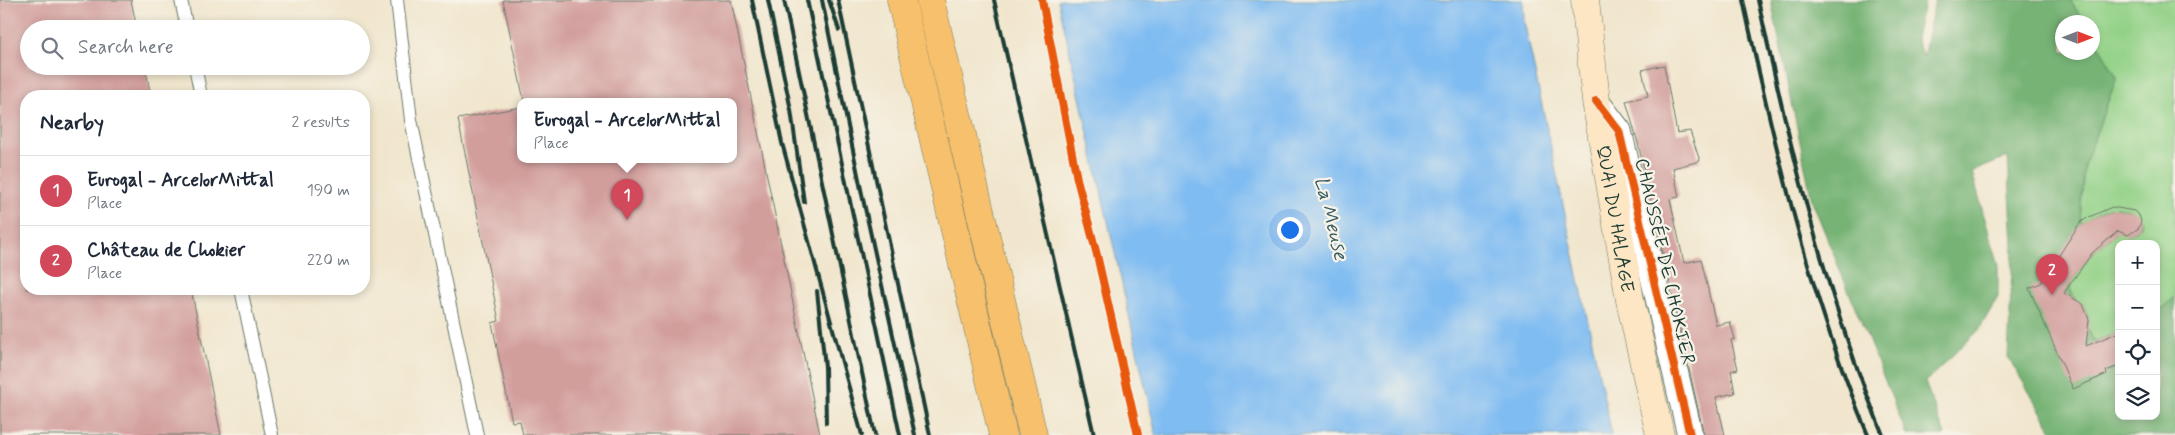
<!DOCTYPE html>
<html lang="en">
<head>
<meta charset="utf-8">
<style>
	body { margin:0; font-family:Mynerve,sans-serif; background:#f6f6f7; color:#1f2937 }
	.controls { position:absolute; right:15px; bottom:15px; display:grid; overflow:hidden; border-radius:10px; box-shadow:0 2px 8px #0003 }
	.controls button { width:45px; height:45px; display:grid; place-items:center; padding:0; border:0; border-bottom:1px solid #e0e1e3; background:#fff; color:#1f2937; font:25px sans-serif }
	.compass { position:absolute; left:2055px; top:15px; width:45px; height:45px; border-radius:50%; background:#fff; box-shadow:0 2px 8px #0003; rotate:90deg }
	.you { position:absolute; left:1289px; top:229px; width:18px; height:18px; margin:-12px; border:4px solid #fff; border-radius:50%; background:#1a73e8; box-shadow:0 0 0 8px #1a73e833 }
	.badge { display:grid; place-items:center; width:32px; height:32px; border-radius:50%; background:#d1495b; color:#fff; font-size:16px; font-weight:700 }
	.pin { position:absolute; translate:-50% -41px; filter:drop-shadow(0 1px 2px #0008) }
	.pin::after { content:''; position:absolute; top:26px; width:18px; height:15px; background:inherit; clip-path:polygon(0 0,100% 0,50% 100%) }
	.popup { position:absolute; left:517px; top:98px; width:220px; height:65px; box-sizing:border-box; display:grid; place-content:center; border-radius:10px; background:#fff; filter:drop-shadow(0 1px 4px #0005); font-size:16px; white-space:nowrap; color:#747a83 }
	.popup b { font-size:19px; color:#1f2937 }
	.popup::after { content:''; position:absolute; left:50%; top:100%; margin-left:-10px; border:10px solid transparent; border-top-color:#fff }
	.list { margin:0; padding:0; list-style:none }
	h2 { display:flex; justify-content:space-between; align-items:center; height:65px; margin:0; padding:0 20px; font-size:21px }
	h2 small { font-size:16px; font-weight:400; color:#747a83 }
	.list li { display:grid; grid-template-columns:32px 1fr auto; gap:15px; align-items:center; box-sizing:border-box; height:70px; padding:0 20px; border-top:1px solid #e0e1e3 }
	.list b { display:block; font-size:19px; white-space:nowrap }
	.list p { margin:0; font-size:16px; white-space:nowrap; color:#747a83 }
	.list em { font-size:16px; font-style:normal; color:#747a83 }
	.icon { flex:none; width:28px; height:28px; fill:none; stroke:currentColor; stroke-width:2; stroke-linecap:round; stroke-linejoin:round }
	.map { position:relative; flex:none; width:2175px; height:435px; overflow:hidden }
	.search { position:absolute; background:#fff; box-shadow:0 2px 8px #0003; left:20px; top:20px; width:350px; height:55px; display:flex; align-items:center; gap:12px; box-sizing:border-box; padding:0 18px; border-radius:28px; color:#747a83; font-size:19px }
	.panel { position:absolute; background:#fff; box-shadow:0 2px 8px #0003; left:20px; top:90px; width:350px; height:205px; border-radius:20px }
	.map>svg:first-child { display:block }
	.green { fill:#93d187; stroke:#59875e }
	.forest { fill:#76b374; stroke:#4a7854 }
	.water { fill:#7fbcf2; stroke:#4f7c93 }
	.building { fill:#d29e9c }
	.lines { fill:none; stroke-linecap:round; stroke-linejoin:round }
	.service-casing { stroke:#68786a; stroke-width:14 }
	.minor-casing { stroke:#68786a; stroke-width:27 }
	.secondary-casing { stroke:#68786a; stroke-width:29 }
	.trunk-casing { stroke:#68786a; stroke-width:29 }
	.service { stroke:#fff; stroke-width:12 }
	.minor { stroke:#fff; stroke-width:25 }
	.secondary { stroke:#fce6c4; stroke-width:28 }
	.trunk { stroke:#f7c06c; stroke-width:28 }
	.rail { stroke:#1f3d34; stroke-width:4 }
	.cycleway-casing { stroke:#f7f3e8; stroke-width:11 }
	.cycleway { stroke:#e8590c; stroke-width:8 }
	.labels { text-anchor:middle; stroke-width:4.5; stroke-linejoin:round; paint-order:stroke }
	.street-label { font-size:19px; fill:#1f3d34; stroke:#f7f3e8 }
	.water-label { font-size:20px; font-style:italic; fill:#375d64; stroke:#f7f3e8 }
</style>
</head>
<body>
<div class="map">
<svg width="2175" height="435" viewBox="0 0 2175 435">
	<rect width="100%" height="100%" fill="#f7f3e8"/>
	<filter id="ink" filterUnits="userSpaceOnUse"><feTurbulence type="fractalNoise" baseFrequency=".02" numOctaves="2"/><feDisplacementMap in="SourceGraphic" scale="10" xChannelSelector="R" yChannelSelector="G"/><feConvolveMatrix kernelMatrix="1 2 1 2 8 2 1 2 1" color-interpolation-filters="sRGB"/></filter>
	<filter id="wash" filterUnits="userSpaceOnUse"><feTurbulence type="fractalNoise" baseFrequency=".0096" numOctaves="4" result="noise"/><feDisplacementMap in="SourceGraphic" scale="20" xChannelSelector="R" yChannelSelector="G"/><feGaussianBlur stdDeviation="1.12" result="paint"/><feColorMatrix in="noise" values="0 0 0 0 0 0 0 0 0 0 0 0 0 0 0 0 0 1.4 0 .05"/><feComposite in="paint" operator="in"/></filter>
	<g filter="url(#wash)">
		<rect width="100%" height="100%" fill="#f1e6cd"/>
		<path class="green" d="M2070,0H2175V297L2156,313V244H2119V332L2094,342L2069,286L2092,253L2119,230L2127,211L2080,223L2084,166L2117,77L2093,36L2092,22H2084Z"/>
		<path class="forest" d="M1771,0H1925L1916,38L1923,57L1935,0H2070L2084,22H2062V52H2092L2093,36L2117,77L2084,166L2080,223C2088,218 2102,209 2112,207C2132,206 2158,223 2128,235L2119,230L2092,253L2069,286L2076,302L2083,304L2089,320L2087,327L2094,342L2119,332V416H2156V313L2175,297V435H2055L2008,357L2013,245L2008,157L1972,172L1998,266V297L1979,330L1925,382L1945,435H1907L1812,201Z"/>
		<path class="water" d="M1058,0H1523L1524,21L1612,435H1156Z"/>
		<g id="blocks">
			<path class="building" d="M0,0H131L137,29H29V66H145L151,96H26V289H191L221,435H0Z
				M503,0H731L820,435H523L520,421L512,422L492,323L499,321L458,119L521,107V159H733V101H524Z
				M1664,65L1677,133L1690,131L1700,161L1673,168L1679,197L1670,199L1684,263L1701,259L1716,325L1730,322L1735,339L1731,340L1738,369L1731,371L1735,393L1716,397L1725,435H1704L1638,143L1626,101L1648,96L1642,70Z
				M2112,207L2134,211L2139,215L2141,221L2139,228L2128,235L2118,231L2092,253L2064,293L2083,304L2089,320L2086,346L2119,332V366L2106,371L2107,374L2073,389L2029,288L2041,283L2080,223L2087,218Z"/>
		</g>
	</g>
	<g filter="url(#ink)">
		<use href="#blocks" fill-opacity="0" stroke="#68786a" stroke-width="1"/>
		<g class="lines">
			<defs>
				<path id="service" d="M181,0L187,29
					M397,0L411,120L477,435
					M195,66L201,96
					M241,289L272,435"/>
				<path id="minor" d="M1596,101L1619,131L1690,435"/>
				<g id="secondary">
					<path id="s1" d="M1585,0L1596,101L1630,300L1660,435"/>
				</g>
				<path id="trunk" d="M901,0L1003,435
					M930,0L1033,435"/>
			</defs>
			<use href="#service" class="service-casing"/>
			<use href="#minor" class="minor-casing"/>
			<use href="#secondary" class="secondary-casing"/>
			<use href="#trunk" class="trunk-casing"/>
			<use href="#service" class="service"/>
			<use href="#minor" class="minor"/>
			<use href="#secondary" class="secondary"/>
			<use href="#trunk" class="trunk"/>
			<path class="rail" d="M752,0L782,143L862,435
				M768,0L791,110L804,202
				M784,0L875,435
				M807,0L900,435
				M822,0L863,199L915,435
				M829,0L839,30
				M838,0L930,435
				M994,0L1094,435
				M1743,0C1775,148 1809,295 1868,435
				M1758,0C1790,148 1825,295 1883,435
				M817,291L825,367L826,423"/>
			<defs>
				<path id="cycleway" d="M1042,0L1077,179L1097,255L1138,435
					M1596,101L1619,131L1690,435"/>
			</defs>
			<use href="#cycleway" class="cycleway-casing"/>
			<use href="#cycleway" class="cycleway"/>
		</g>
	</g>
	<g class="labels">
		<g class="street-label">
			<text dy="7" stroke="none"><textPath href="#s1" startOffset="221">QUAI DU HALAGE</textPath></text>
			<text transform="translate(1666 261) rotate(77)" y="7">CHAUSSÉE DE CHOKIER</text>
		</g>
		<g class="water-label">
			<text transform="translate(1332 218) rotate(76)" y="7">La Meuse</text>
		</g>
	</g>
</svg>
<div class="controls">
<button>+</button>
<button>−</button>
<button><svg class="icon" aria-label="locate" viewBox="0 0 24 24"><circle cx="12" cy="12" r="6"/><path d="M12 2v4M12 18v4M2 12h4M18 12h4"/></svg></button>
<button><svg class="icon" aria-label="layers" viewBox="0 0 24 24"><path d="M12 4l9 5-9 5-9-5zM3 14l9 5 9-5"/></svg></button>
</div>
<svg class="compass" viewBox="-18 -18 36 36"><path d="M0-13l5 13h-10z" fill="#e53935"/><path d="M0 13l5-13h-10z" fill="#747a83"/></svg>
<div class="you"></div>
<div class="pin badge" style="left:627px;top:220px">1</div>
<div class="popup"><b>Eurogal - ArcelorMittal</b>Place</div>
<div class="pin badge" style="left:2052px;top:295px">2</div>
<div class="search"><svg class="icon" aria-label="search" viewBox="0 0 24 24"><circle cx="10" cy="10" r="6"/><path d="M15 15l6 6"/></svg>Search here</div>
<section class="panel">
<h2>Nearby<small>2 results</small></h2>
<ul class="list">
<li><span class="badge">1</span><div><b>Eurogal - ArcelorMittal</b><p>Place</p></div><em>190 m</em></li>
<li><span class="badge">2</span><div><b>Château de Chokier</b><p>Place</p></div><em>220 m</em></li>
</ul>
</section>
</div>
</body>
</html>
